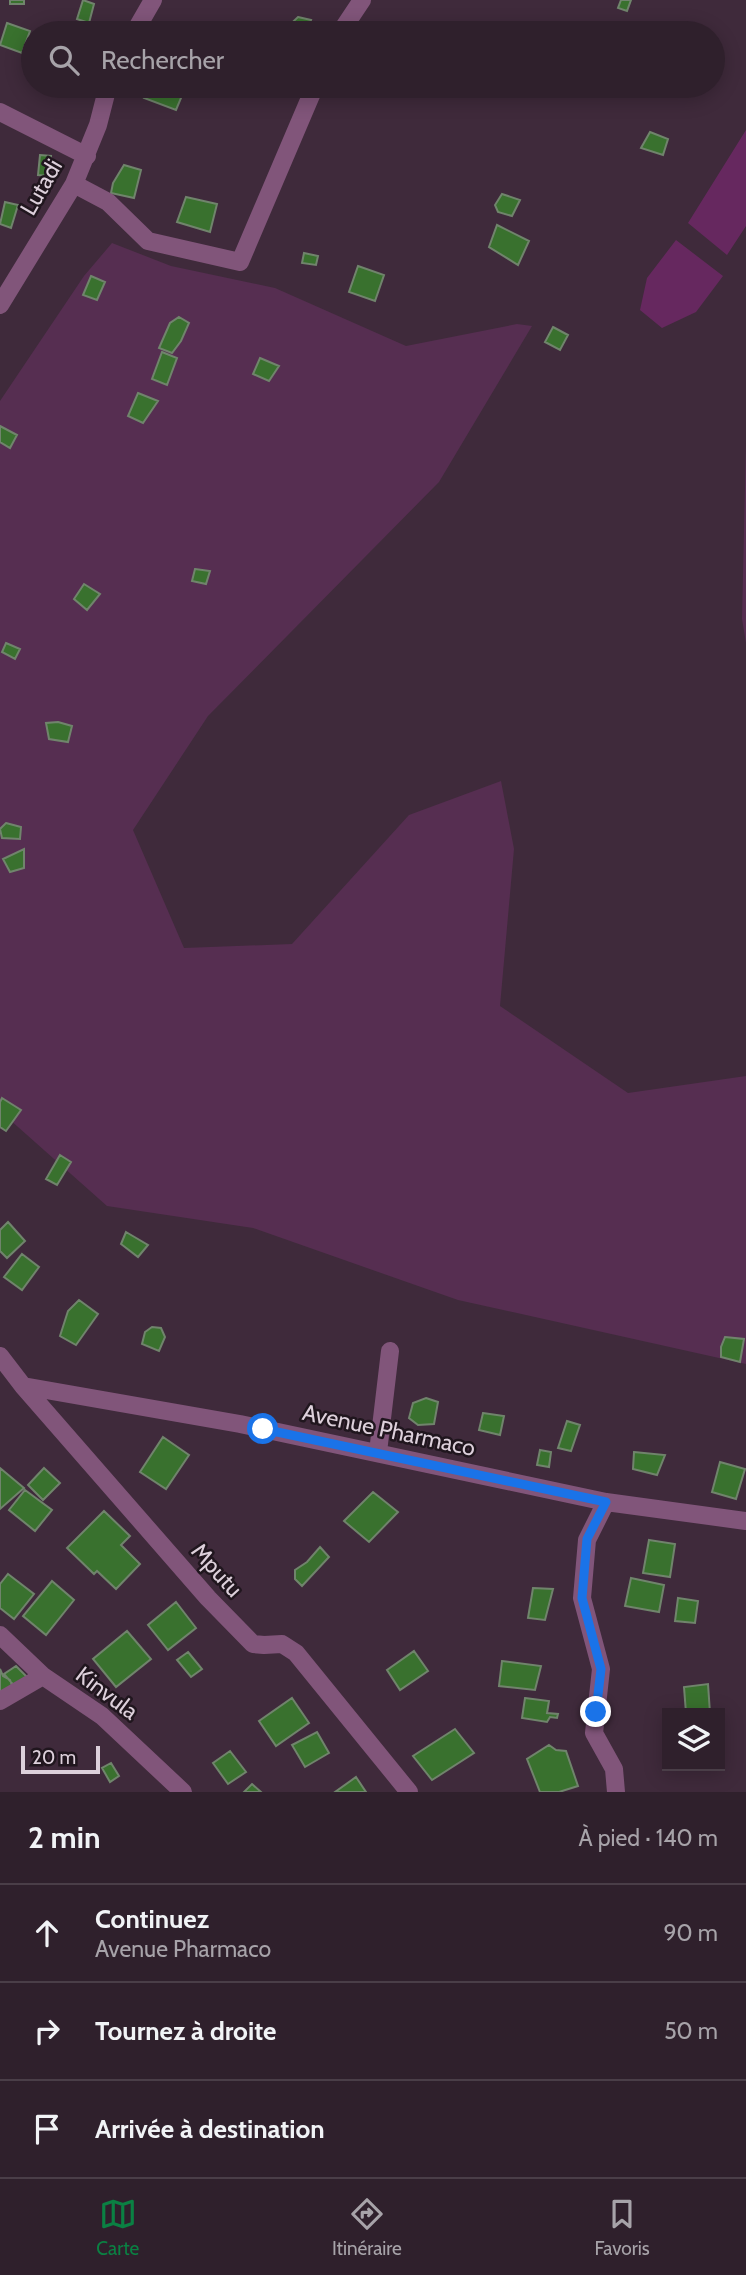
<!DOCTYPE html>
<html lang="fr">
<head>
<meta charset="utf-8">
<style>
	body { margin:0; font-family:Cabin,sans-serif; background:#372834; color:#f1f3f6 }
	.controls { position:absolute; right:21px; bottom:21px; display:grid; overflow:hidden; border-radius:0px; box-shadow:0 4px 18px #0003 }
	.controls button { width:63px; height:63px; display:grid; place-items:center; padding:0; border:0; border-bottom:2px solid #4a3e48; background:#2f202c; color:#f1f3f6; font:35px sans-serif }
	.scale { position:absolute; left:21px; bottom:18px; width:79px; box-sizing:border-box; padding-left:7px; border:4px solid #ddd0db; border-top:0; font-size:19px; line-height:24px; white-space:nowrap; color:#ddd0db; -webkit-text-stroke:5px #20161e; paint-order:stroke }
	.stop { position:absolute; width:21px; height:21px; margin:-16px; border:5px solid #1a73e8; border-radius:50%; background:#fff }
	.stop.end { background:#1a73e8; border-color:#fff; box-shadow:0 2px 7px #0008 }
	.list { margin:0; padding:0; list-style:none }
	h2 { display:flex; justify-content:space-between; align-items:center; height:91px; margin:0; padding:0 28px; font-size:30px }
	h2 small { font-size:23px; font-weight:400; color:#a7a3a9 }
	.list li { display:grid; grid-template-columns:46px 1fr auto; gap:21px; align-items:center; box-sizing:border-box; height:98px; padding:0 28px; border-top:2px solid #4a3e48 }
	.list b { display:block; font-size:26px; white-space:nowrap }
	.list p { margin:0; font-size:23px; white-space:nowrap; color:#a7a3a9 }
	.list em { font-size:23px; font-style:normal; color:#a7a3a9 }
	.icon { flex:none; width:38px; height:38px; fill:none; stroke:currentColor; stroke-width:2; stroke-linecap:round; stroke-linejoin:round }
	.map { position:relative; flex:none; width:746px; height:1792px; overflow:hidden }
	.search { position:absolute; background:#2f202c; box-shadow:0 4px 18px #0003; left:21px; right:21px; top:21px; height:77px; display:flex; align-items:center; gap:18px; box-sizing:border-box; padding:0 24px; border-radius:38px; color:#a7a3a9; font-size:26px }
	.sheet { height:385px; background:#2f202c }
	nav { display:flex; justify-content:space-around; align-items:center; box-sizing:border-box; height:98px; border-top:2px solid #4a3e48; background:#2f202c; font-size:19px; color:#a7a3a9 }
	nav a { display:grid; justify-items:center; gap:4px }
	nav .on { color:#0b8043 }
	.map>svg:first-child { display:block }
	.green { fill:#562e51 }
	.water { fill:#66285f }
	.building { fill:#39712e; stroke:#70846c; stroke-width:2 }
	.lines { fill:none; stroke-linecap:round; stroke-linejoin:round }
	.street { stroke:#81557a; stroke-width:18 }
	.route { stroke:#1a73e8; stroke-width:9 }
	.labels { text-anchor:middle; stroke-width:5; stroke-linejoin:round; paint-order:stroke }
	.street-label { font-size:23px; fill:#ddd0db; stroke:#20161e }
</style>
</head>
<body>
<div class="map">
<svg width="746" height="1792" viewBox="0 0 746 1792">
	<rect width="100%" height="100%" fill="#3f2a3b"/>
	<path class="green" d="M112,243L171,266L275,288L406,346L517,324L532,326L439,482L208,716L133,830L184,948L292,944L409,815L501,781L514,849L500,1006L628,1093L746,1076V1364L458,1300L253,1228L107,1206L0,1111V401L84,276Z
		M746,443V643L742,619Z"/>
	<path class="water" d="M746,130V226L727,255L688,223Z
		M676,240L723,276L696,312L662,328L640,310L647,278Z"/>
	<path class="building" d="M10,0H24V4H10Z
		M83,0L94,4L89,23L77,19Z
		M621,0H631L627,11L618,8Z
		M298,17L311,20L305,33H281Z
		M7,23L30,31L22,53L0,45Z
		M558,27L574,33H556Z
		M149,86H186L176,110L144,98Z
		M650,132L668,139L663,155L641,148Z
		M40,155L51,156L49,176L38,175Z
		M124,165L141,170L134,198L111,193L113,183Z
		M502,194L520,200L512,216L498,212L495,205Z
		M186,197L217,204L210,232L177,222Z
		M5,202L18,205L11,228L0,224Z
		M497,225L529,241L518,265L489,247Z
		M304,253L318,256L316,265L302,263Z
		M358,266L384,275L375,301L349,292Z
		M91,276L105,282L97,300L83,295Z
		M179,317L189,323L181,341L172,353L159,348L170,323Z
		M553,327L568,335L560,350L545,342Z
		M162,352L177,358L167,385L152,379Z
		M260,358L279,366L269,381L253,374Z
		M138,393L158,401L143,423L128,416Z
		M0,426L17,435L10,448L0,442Z
		M195,569L210,571L206,584L192,581Z
		M84,584L100,594L87,610L74,599Z
		M6,643L20,649L15,659L2,652Z
		M58,722L72,726L68,742L49,739L46,723Z
		M6,823L21,827L20,839L2,838L0,829Z
		M24,849V868L10,872L3,859Z
		M2,1098L21,1110L6,1131L0,1127V1102Z
		M60,1155L71,1162L57,1185L46,1179Z
		M8,1222L25,1241L7,1258L0,1251V1230Z
		M126,1232L148,1245L138,1257L121,1244Z
		M22,1254L39,1267L22,1290L4,1277Z
		M79,1300L98,1314L76,1345L60,1336L68,1311Z
		M152,1327L161,1328L165,1337L159,1351L142,1344L145,1332Z
		M725,1337L744,1339L740,1362L721,1357V1347Z
		M426,1398L438,1402L434,1424L418,1425L409,1418L413,1403Z
		M483,1413L504,1416L500,1435L479,1430Z
		M567,1421L580,1425L571,1451L558,1448Z
		M163,1437L189,1455L166,1489L140,1472Z
		M540,1450L551,1452L549,1467L537,1465Z
		M634,1452L665,1455L657,1475L633,1469Z
		M720,1462L745,1469L736,1499L712,1492Z
		M0,1468L24,1488L0,1509Z
		M44,1468L60,1483L43,1500L28,1485Z
		M25,1490L52,1510L35,1531L9,1510Z
		M373,1492L398,1512L369,1542L344,1521Z
		M104,1511L130,1536L121,1545L140,1564L116,1589L97,1571L94,1574L67,1548Z
		M649,1540L675,1544L670,1577L643,1573Z
		M320,1547L329,1557L302,1586L295,1579V1570L307,1562Z
		M8,1574L34,1594L14,1619L0,1608V1584Z
		M631,1578L664,1585L659,1612L625,1606Z
		M52,1581L74,1600L46,1635L23,1616Z
		M533,1588L553,1589L545,1620L528,1618Z
		M678,1598L698,1601L695,1623L675,1621Z
		M176,1602L196,1628L168,1650L148,1625Z
		M127,1631L151,1659L116,1687L93,1659Z
		M414,1651L428,1671L400,1690L387,1670Z
		M188,1652L202,1669L191,1677L177,1660Z
		M502,1661L541,1666L535,1690L499,1686Z
		M16,1666L30,1680L16,1688L4,1674Z
		M0,1669L3,1676L10,1680L14,1691L0,1696Z
		M708,1684L710,1713H686L684,1687Z
		M292,1698L309,1723L276,1746L259,1721Z
		M525,1698L549,1701L547,1713L558,1714L557,1718L550,1717L547,1722L522,1718Z
		M455,1729L474,1753L432,1780L413,1756Z
		M317,1732L329,1753L305,1767L292,1745Z
		M549,1745L556,1750L566,1751L578,1786L559,1792H540L527,1759Z
		M230,1751L246,1772L228,1784L213,1763Z
		M111,1763L119,1776L110,1782L102,1768Z
		M356,1777L366,1792H335Z
		M252,1784L261,1792H244Z"/>
	<g class="lines">
		<path class="street" d="M134,33L153,0
			M340,33L362,0
			M0,112L87,156
			M74,184L108,202L148,241L240,262L315,86
			M0,305L74,184L98,125L108,86
			M0,1356L23,1386L208,1598L253,1644L264,1645L282,1644L296,1653L409,1792
			M23,1386L240,1424L606,1502L746,1521
			M378,1452L390,1351
			M606,1502L587,1540L582,1598L601,1669L594,1733L614,1769L616,1792
			M0,1635L43,1676L102,1716L183,1792
			M0,1701L43,1676"/>
	</g>
	<g class="lines">
		<path class="route" d="M263,1429L606,1502L587,1539L582,1598L601,1669L596,1712"/>
	</g>
	<g class="labels">
		<g class="street-label">
			<text transform="translate(41 187) rotate(-60)" y="8">Lutadi</text>
			<text transform="translate(389 1430) rotate(12)" y="8">Avenue Pharmaco</text>
			<text transform="translate(217 1570) rotate(48)" y="8">Mputu</text>
			<text transform="translate(107 1693) rotate(37)" y="8">Kinvula</text>
		</g>
	</g>
</svg>
<div class="controls">
<button><svg class="icon" aria-label="layers" viewBox="0 0 24 24"><path d="M12 4l9 5-9 5-9-5zM3 14l9 5 9-5"/></svg></button>
</div>
<div class="scale">20 m</div>
<div class="stop" style="left:263px;top:1429px"></div>
<div class="stop end" style="left:596px;top:1712px"></div>
<div class="search"><svg class="icon" aria-label="search" viewBox="0 0 24 24"><circle cx="10" cy="10" r="6"/><path d="M15 15l6 6"/></svg>Rechercher</div>
</div>
<section class="sheet">
<h2>2 min<small>À pied · 140 m</small></h2>
<ul class="list">
<li><svg class="icon" aria-label="ahead" viewBox="0 0 24 24"><path d="M12 20V5M6 11l6-6 6 6"/></svg><div><b>Continuez</b><p>Avenue Pharmaco</p></div><em>90 m</em></li>
<li><svg class="icon" aria-label="right" viewBox="0 0 24 24"><path d="M7 20v-9h11M14 6l5 5-5 5"/></svg><div><b>Tournez à droite</b></div><em>50 m</em></li>
<li><svg class="icon" aria-label="arrive" viewBox="0 0 24 24"><path d="M6 21V4h12l-3 4 3 4H6"/></svg><div><b>Arrivée à destination</b></div></li>
</ul>
</section>
<nav>
<a class="on"><svg class="icon" aria-label="map" viewBox="0 0 24 24"><path d="M3 6l6-2 6 2 6-2v14l-6 2-6-2-6 2zM9 4v14M15 6v14"/></svg>Carte</a>
<a><svg class="icon" aria-label="directions" viewBox="0 0 24 24"><path d="M12 3l9 9-9 9-9-9zM9 14v-3h6M13 9l2 2-2 2"/></svg>Itinéraire</a>
<a><svg class="icon" aria-label="saved" viewBox="0 0 24 24"><path d="M7 4h10v16l-5-4-5 4z"/></svg>Favoris</a>
</nav>
</body>
</html>
